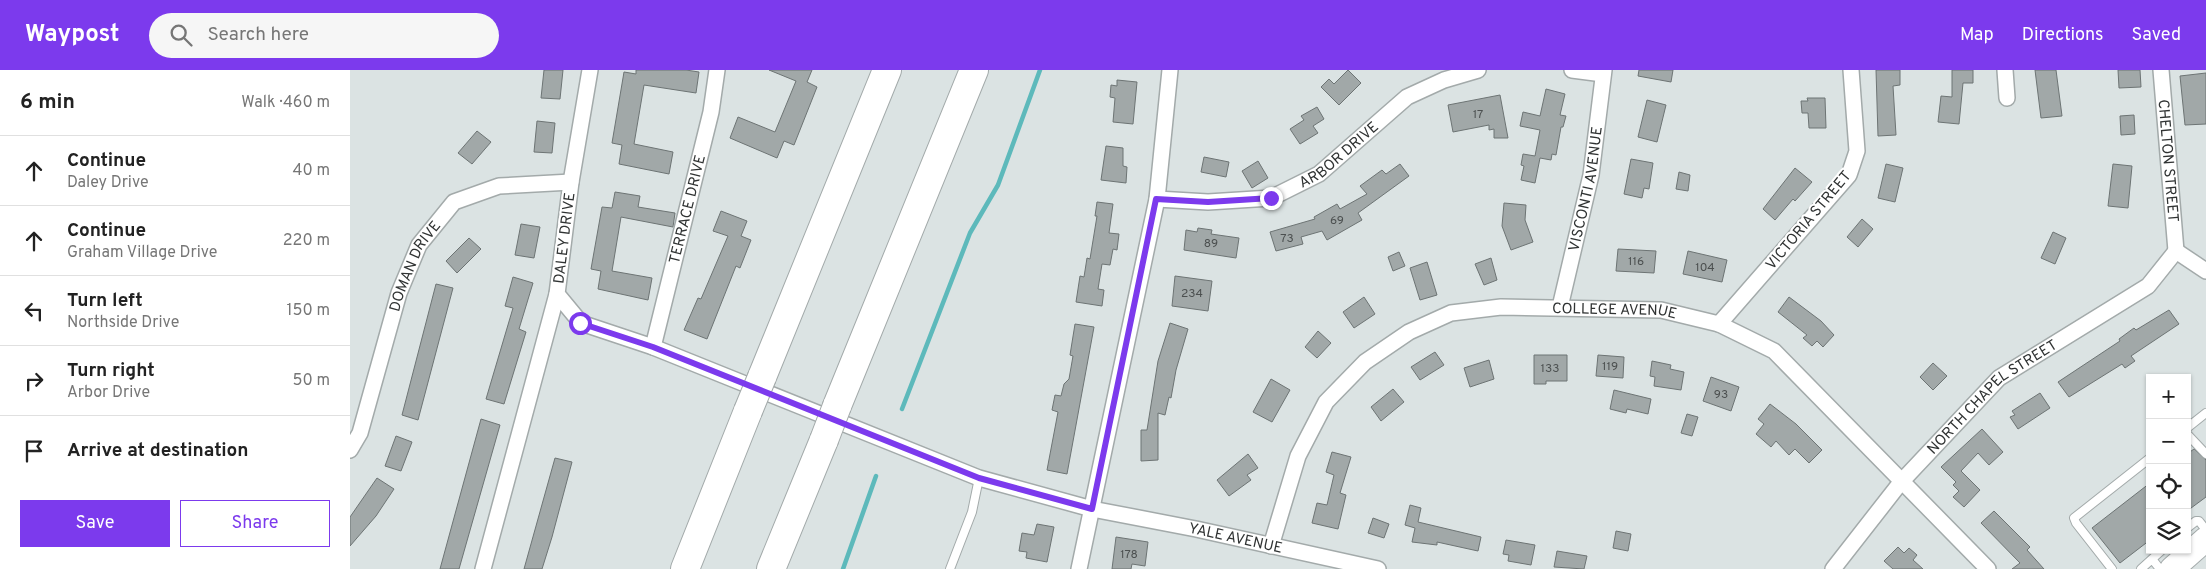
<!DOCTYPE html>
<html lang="en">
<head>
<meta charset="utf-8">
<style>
	body { margin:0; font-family:Overpass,sans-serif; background:#f6f6f6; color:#222 }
	.controls { position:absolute; right:15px; bottom:15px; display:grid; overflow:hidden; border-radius:0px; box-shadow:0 1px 4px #0004 }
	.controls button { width:45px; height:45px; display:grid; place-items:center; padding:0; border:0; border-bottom:1px solid #e0e0e0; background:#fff; color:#222; font:25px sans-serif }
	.stop { position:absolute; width:15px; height:15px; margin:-11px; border:4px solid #7c3aed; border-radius:50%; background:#fff }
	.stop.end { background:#7c3aed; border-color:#fff; box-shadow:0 1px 5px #0008 }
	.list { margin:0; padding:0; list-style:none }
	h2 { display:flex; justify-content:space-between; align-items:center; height:65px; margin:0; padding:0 20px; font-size:21px }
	h2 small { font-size:16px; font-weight:400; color:#767676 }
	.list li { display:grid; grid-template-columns:32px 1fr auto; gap:15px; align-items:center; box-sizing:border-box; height:70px; padding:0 20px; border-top:1px solid #e0e0e0 }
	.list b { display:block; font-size:19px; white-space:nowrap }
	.list p { margin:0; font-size:16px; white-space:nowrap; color:#767676 }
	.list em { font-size:16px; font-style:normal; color:#767676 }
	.actions { display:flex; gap:10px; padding:15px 20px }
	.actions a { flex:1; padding:11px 0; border:1px solid #7c3aed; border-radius:0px; text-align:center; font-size:18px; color:#7c3aed }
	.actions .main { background:#7c3aed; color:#fff }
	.icon { flex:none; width:28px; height:28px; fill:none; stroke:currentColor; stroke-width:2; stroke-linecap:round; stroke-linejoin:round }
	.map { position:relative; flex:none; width:1856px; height:499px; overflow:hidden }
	header { display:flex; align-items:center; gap:30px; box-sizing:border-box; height:70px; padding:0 25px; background:#7c3aed; color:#fff }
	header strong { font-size:24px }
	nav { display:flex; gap:28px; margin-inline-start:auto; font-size:18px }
	.search { width:350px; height:45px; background:#f6f6f6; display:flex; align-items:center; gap:12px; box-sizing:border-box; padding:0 18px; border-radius:28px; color:#767676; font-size:19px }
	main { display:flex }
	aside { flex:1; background:#fff }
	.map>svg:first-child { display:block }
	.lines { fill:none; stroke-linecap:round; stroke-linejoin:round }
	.stream { stroke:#5db9bb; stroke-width:4.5 }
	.building { fill:#a1a8a8; stroke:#6d7474 }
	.lane-casing { stroke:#a3aaaa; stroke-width:10 }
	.street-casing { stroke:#a3aaaa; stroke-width:18 }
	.primary-casing { stroke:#a3aaaa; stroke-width:26 }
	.highway-casing { stroke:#a3aaaa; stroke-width:30 }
	.lane { stroke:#fff; stroke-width:8 }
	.street { stroke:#fff; stroke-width:15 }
	.primary { stroke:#fff; stroke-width:24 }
	.highway { stroke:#fff; stroke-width:28 }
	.highway-bridge-casing { stroke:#a3aaaa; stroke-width:30; stroke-linecap:butt }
	.highway-bridge { stroke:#fff; stroke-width:28 }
	.route { stroke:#7c3aed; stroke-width:6 }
	.labels { text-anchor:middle; stroke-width:4; stroke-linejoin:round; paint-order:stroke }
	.number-label { font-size:12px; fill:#4c5050 }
	.street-label { font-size:15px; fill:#303333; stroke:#fff }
</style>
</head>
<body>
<header>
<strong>Waypost</strong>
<div class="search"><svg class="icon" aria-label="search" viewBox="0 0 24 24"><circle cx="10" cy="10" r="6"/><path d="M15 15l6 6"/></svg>Search here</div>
<nav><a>Map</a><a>Directions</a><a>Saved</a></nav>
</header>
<main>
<aside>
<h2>6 min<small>Walk · 460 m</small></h2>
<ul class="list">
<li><svg class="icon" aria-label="ahead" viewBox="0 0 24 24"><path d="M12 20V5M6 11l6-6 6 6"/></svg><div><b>Continue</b><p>Daley Drive</p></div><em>40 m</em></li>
<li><svg class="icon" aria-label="ahead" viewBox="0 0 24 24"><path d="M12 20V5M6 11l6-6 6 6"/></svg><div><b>Continue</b><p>Graham Village Drive</p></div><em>220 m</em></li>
<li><svg class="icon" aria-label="left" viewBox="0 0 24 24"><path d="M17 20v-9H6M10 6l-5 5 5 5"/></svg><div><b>Turn left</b><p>Northside Drive</p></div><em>150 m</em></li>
<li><svg class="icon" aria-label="right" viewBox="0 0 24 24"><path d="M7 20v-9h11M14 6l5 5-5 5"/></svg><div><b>Turn right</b><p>Arbor Drive</p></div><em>50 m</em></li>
<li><svg class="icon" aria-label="arrive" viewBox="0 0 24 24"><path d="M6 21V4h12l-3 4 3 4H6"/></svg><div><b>Arrive at destination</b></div></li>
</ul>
<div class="actions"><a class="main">Save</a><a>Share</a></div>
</aside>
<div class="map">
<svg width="1856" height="499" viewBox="0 0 1856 499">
	<rect width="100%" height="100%" fill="#dbe3e3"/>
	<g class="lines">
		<path class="stream" d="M552,339L620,163L648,115L690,0
			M493,499L526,406"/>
	</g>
	<path class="building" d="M194,0H213L210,29L191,28Z
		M286,0H336L349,2L346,23L294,15L284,74L323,82L319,104L269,94L272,75L262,73L274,2L286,4Z
		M419,0H462L457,12L467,17L444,75L434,71L427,88L380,68L388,47L425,62L446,11Z
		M998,0L1011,13L989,35L971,17L979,9L984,14Z
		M1289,0H1323L1321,12L1288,6Z
		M1526,0H1550V15L1543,16L1546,65L1528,66Z
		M1602,0H1623V13H1613L1609,54L1588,52L1591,26L1602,27Z
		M1685,0H1706L1712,46L1691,48Z
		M1768,0H1790L1791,17L1769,18Z
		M1856,3V54L1835,55L1830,6Z
		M767,10L787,12L783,54L763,52L765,28L760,27L761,15L767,16Z
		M1196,19L1215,24L1210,45L1216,46L1213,57H1211L1206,85L1202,84L1201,90L1190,88L1185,113L1171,110L1174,96L1171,95L1173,84L1185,86L1190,60L1170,56L1173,42L1190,46Z
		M1150,25L1158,68H1144V59L1139,60V55L1103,62L1098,35Z
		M1457,28H1475L1476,58H1459L1458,43H1452L1451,31H1458Z
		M1297,30L1316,35L1307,72L1288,67Z
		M967,37L974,49L963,56L968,63L950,74L940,59L954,50L951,46Z
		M1784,45L1785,64L1771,65L1770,46Z
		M187,51L205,53L202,83L184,82Z
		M127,61L141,72L122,94L108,83Z
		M756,76L773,78V96L777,97L776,113L751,110Z
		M854,87L879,92L876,107L851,102Z
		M1281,89L1303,93L1299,119L1294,118L1292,128L1274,124Z
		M908,91L918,108L902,118L892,101Z
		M1050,94L1059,106L1008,143L1012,150L977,170L972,161L951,167L953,174L926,181L920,162L965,149L964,147L987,134L990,139L1017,124L1010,116L1032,100L1036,104Z
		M1536,94L1553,98L1545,132L1528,128Z
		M1763,94L1782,96L1778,138L1758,136Z
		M1445,98L1462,112L1445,131L1443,129L1425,150L1413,139Z
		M1329,102L1340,105L1338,121L1326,119Z
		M265,122L290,126L288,137L325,143L323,157L271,147L262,201L302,208L298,230L248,219L251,201L241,199L252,137L262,138Z
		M747,132L763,134L759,163L769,164L767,180L763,179L760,195L752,194L748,219L754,220L752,236L726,232L730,206L734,207L737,188L740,189L747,146H745Z
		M1154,133L1176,135L1175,150L1183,172L1161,180L1152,156Z
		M371,141L397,151L391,166L401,170L390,198L386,196L357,269L334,260L348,228L351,229L378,166L363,161Z
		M1512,149L1523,159L1508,177L1497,167Z
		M171,154L190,157L184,188L165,185Z
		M848,158L862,160L861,164L889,168L886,188L834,180L836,160L847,162Z
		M1703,162L1716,168L1705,194L1691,188Z
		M119,168L131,179L107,203L96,191Z
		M1268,179L1306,181L1304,203L1266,201Z
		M1338,181L1377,190L1372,212L1333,204Z
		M1049,182L1055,196L1043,201L1038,187Z
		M1141,188L1147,210L1134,215L1125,194Z
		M1077,192L1087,225L1070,230L1060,198Z
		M825,206L862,211L858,241L822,236Z
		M163,207L183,213L169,259L176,262L154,334L136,329L163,238L155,236Z
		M86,214L103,218L68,350L52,345Z
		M1014,227L1025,244L1004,258L993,242Z
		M1439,227L1471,251L1484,265L1473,277L1467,271L1462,276L1453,268L1457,265L1428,242Z
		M1819,240L1829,254L1781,286L1785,291L1775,298L1772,294L1719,327L1708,312L1770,271L1769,269L1784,258L1786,260Z
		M820,253L838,259L826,300L821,328L819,327L815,345L808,343V390L791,391V360H797L808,291Z
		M725,254L744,257L717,404L697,400L708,342L702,340L705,325L711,326L714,314L719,309L723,286L720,285Z
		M968,261L981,273L967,288L955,277Z
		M1085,282L1094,295L1070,310L1061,297Z
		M1184,285H1217V311H1196V314H1184Z
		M1248,285L1274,287L1273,308L1246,306Z
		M1139,290L1144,309L1120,317L1114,298Z
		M1302,291L1321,295L1320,299L1334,302L1331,320L1304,316L1305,307L1300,306Z
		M1583,293L1597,306L1583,320L1570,307Z
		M1361,307L1389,317L1381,341L1353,331Z
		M921,309L940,320L922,352L903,342Z
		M1043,319L1054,332L1031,351L1021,337Z
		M1264,320L1301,329L1298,344L1277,339L1276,343L1260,339Z
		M1690,323L1700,338L1668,359L1660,347L1665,345L1662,341Z
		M1420,334L1446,354L1472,380L1459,393L1445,379L1439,385L1426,371L1421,377L1406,364L1414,354L1408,349Z
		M1337,344L1348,347L1342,366L1331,363Z
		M131,349L150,355L109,499H90Z
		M1632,359L1653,382L1639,395L1628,383L1611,401L1630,420L1614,437L1603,427L1609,421L1603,415L1606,412L1591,397Z
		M46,366L62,372L51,401L35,396Z
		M1844,379L1856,390V427L1837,441V384Z
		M982,382L1001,387L990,423L996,425L988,459L962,453L967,433L977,435L984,405L976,402Z
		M898,384L908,398L897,405L901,410L879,426L867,410Z
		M205,388L222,392L202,467L192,499H174Z
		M27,408L44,419L26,446L0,476V447Z
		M1800,413V470L1770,493L1742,458Z
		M1060,435L1071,438L1068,452L1131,467L1128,481L1087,472V475L1062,472L1065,458L1055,455Z
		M1644,441L1680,477L1677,480L1694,499H1662L1670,493L1631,453Z
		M1023,448L1039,454L1034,468L1018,463Z
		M687,454L704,457L697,492L676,488L677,482L669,481L672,463L684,465Z
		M1266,461L1281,464L1278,481L1263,478Z
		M766,467L798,472L795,496L782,494L781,499H762Z
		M1156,470L1185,475L1181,495L1158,491L1159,485L1153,484Z
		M1548,477L1554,483L1559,478L1567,485L1563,490L1573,499H1543L1534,491Z
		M1207,481L1237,486L1234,499L1204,497Z"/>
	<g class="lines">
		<defs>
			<path id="lane" d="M1837,358L1856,343
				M1837,364L1856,384
				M1837,458L1846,451H1849L1856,460
				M1802,489L1810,499
				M600,499L622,442L629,408
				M1762,499L1726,453L1724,448L1800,388
				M1791,499L1812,480"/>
			<g id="street">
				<path id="s1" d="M240,0L221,112L207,224L231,253L303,277L629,408L742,439L846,459L1028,499"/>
				<path d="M1222,0L1253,4"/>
				<path d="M1655,0L1657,28"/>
				<path id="s2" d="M1811,0L1826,181"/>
				<path id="s3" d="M807,129L858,132L921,128L969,104L1057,27L1094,10L1128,0"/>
				<path d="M1826,181L1856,201"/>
				<path id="s4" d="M1210,237L1241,105L1254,0"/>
				<path d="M1369,254L1499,105L1507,81L1501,0"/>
				<path id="s5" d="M303,277L361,42L367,0"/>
				<path id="s6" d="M0,380L10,363L49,223L69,175L104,132L149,116L221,112"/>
				<path id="s7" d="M921,476L948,386L976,332L1015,292L1059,262L1101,243L1151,237L1311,240L1369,254L1424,281L1638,499"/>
				<path d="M133,499L207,224"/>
				<path d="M729,499L807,129L820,0"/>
				<path id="s8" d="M1483,499L1551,412L1649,308L1798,216L1826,181"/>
			</g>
			<path id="primary" d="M1822,499L1856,469"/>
			<path id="highway" d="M412,307L537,0
				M487,336L624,0
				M335,499L398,341
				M421,499L474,370"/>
		</defs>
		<use href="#lane" class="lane-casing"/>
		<use href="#street" class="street-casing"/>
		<use href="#primary" class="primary-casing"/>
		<use href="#highway" class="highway-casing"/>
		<use href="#lane" class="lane"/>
		<use href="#street" class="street"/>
		<use href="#primary" class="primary"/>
		<use href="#highway" class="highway"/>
		<defs>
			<path id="highway-bridge" d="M398,341L412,307
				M474,370L487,336"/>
		</defs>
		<use href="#highway-bridge" class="highway-bridge-casing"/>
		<use href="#highway-bridge" class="highway-bridge"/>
	</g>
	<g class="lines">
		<path class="route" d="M230,253L303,277L629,408L742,439L806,129L858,132L921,128"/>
	</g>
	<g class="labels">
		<g class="number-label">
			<text x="1128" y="48">17</text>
			<text x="987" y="154">69</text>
			<text x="937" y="172">73</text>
			<text x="861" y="177">89</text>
			<text x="1286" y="195">116</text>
			<text x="1355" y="201">104</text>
			<text x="842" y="227">234</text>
			<text x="1260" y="300">119</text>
			<text x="1200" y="302">133</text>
			<text x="1371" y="328">93</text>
			<text x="779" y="488">178</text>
		</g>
		<g class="street-label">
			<text dy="5" stroke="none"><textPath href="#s3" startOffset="195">ARBOR DRIVE</textPath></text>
			<text dy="5" stroke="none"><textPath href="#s2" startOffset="91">CHELTON STREET</textPath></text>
			<text dy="5" stroke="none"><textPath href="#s4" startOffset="121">VISCONTI AVENUE</textPath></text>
			<text dy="5" stroke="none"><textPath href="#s5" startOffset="142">TERRACE DRIVE</textPath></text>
			<text transform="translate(1458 150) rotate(-50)" y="5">VICTORIA STREET</text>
			<text transform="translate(214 168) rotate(-83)" y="5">DALEY DRIVE</text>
			<text dy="5" stroke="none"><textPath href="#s6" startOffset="196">DOMAN DRIVE</textPath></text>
			<text dy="5" stroke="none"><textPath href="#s7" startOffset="474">COLLEGE AVENUE</textPath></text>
			<text dy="5" stroke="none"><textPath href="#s8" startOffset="236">NORTH CHAPEL STREET</textPath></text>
			<text dy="5" stroke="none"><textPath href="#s1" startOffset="955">YALE AVENUE</textPath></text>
		</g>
	</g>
</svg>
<div class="controls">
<button>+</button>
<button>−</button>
<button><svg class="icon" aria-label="locate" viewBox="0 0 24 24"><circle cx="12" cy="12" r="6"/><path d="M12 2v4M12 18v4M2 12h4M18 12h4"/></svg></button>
<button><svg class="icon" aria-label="layers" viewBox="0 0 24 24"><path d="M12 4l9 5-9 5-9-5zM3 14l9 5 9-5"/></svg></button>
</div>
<div class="stop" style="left:230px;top:253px"></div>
<div class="stop end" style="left:921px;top:128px"></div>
</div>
</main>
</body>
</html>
